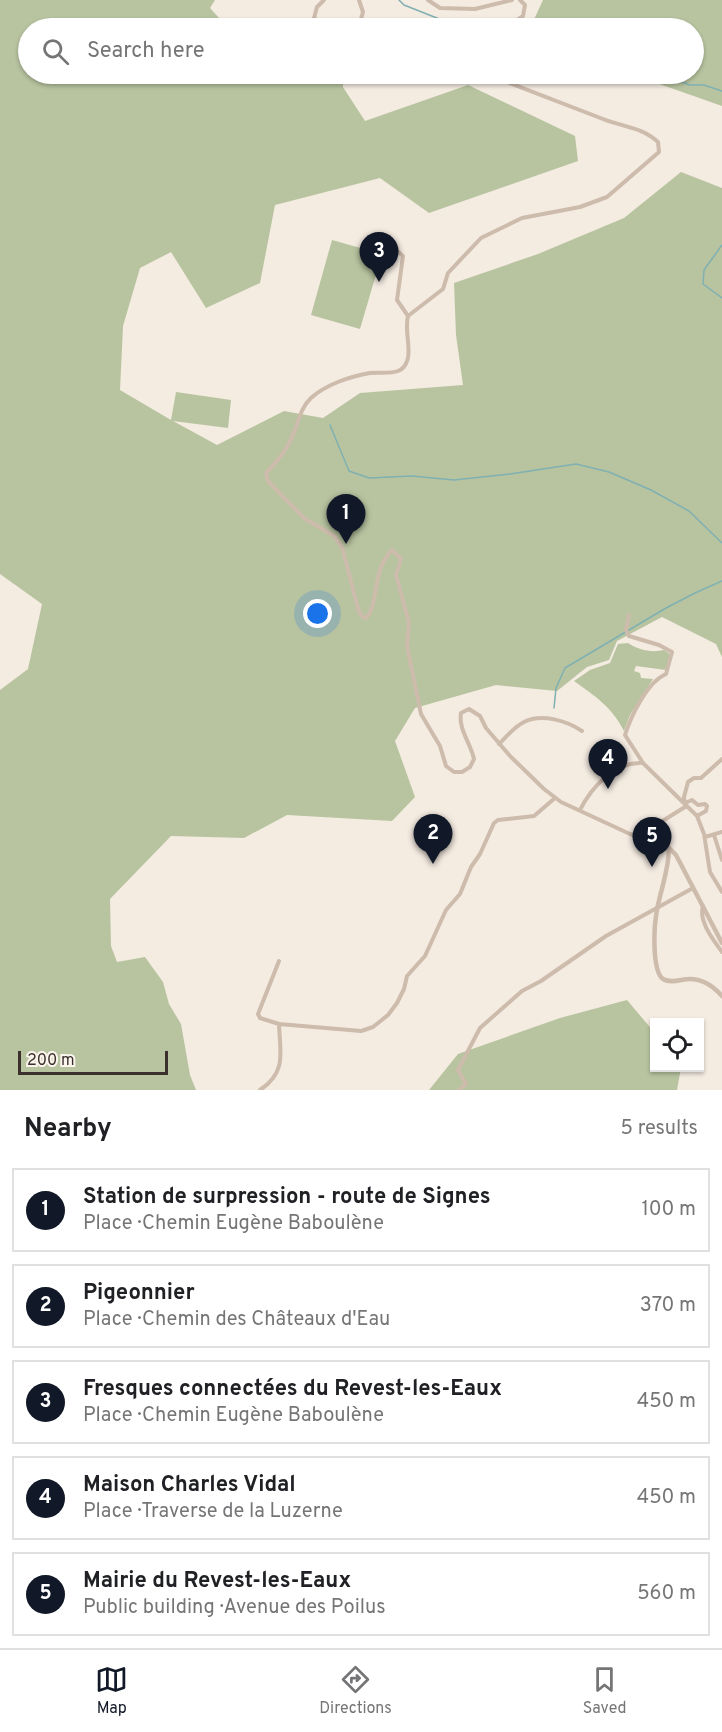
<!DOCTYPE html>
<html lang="en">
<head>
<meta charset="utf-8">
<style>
	body { margin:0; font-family:Overpass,sans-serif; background:#f6f6f6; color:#202124 }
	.controls { position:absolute; right:18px; bottom:18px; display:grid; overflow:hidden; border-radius:0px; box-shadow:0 2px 4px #0004 }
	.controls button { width:54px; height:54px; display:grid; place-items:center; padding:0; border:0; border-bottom:2px solid #e0e0e0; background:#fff; color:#202124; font:30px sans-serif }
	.scale { position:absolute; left:18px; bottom:15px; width:150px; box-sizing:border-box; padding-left:6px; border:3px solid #3b302b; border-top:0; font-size:16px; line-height:21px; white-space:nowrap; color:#3b302b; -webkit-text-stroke:4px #fbf5ee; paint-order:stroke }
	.you { position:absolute; left:318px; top:614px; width:21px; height:21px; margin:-15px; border:4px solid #fff; border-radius:50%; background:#1a73e8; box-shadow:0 0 0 9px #1a73e833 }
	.badge { display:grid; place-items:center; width:39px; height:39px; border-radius:50%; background:#111827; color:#fff; font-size:20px; font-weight:700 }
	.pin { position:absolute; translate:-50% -50px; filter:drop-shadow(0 2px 3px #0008) }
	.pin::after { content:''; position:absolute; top:32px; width:21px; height:18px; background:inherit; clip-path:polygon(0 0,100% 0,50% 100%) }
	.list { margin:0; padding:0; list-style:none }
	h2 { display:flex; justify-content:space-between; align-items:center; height:78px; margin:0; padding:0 24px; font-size:26px }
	h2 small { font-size:20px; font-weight:400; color:#757577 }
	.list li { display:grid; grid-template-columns:39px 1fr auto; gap:18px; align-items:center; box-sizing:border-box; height:84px; margin:0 12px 12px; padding:0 12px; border:2px solid #e0e0e0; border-radius:0px }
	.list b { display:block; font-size:22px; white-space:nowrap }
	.list p { margin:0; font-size:20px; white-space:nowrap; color:#757577 }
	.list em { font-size:20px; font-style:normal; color:#757577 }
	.icon { flex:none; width:33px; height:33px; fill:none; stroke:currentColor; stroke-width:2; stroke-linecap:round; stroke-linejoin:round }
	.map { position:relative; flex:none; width:722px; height:1090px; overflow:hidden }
	.search { position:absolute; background:#fff; box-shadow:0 2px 4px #0004; left:18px; right:18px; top:18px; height:66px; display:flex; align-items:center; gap:15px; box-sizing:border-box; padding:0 21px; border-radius:33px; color:#757577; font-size:22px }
	.sheet { height:558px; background:#fff }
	nav { display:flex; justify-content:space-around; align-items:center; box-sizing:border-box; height:84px; border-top:2px solid #e0e0e0; background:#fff; font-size:16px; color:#757577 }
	nav a { display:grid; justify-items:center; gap:3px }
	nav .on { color:#111827 }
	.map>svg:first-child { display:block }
	.green { fill:#b8c4a0 }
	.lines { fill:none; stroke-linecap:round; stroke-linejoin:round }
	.stream { stroke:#7fb0b2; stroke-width:1.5 }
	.minor { stroke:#cdbbac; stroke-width:4 }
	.tertiary { stroke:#cdbbac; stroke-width:4.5 }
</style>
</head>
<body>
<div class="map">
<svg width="722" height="1090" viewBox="0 0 722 1090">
	<rect width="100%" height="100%" fill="#f4ebe1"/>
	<path class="green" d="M0,0H215L210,8L228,28H28V74H343V87L365,121L468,85L575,136L578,161L429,213L380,178L275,205L260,283L206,308L171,252L140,268L123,326L120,390L171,420L176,392L231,400L228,428L173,421L217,445L284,411L323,418L360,393L463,385L456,335L454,283L538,254L624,218L681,172L722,188V657L716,644L662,617L617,641L609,660L587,667L557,691L496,685L415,708L395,741L415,797L392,821L287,815L244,838L171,836L110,899L111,946L117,962L145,957L163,982L169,1004L181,1024L190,1075L196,1090H0V690L28,669L42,604L0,574Z
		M543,0H722V106L631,74H694V28H536L531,26Z
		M332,240L382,254L360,329L311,315Z
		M628,643C638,650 652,653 664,650L670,654L666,670L636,666L634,671L640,673L641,678L653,679L630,715L624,731C612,707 595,696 574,681L590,670L610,663L618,644Z
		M627,1000L654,1032V1068H681L677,1090H429L458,1054L560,1018Z"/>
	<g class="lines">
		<path class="stream" d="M399,0L404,5L452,24L469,26L468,28
			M534,74H563L592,83H642L665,79L671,82L680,81L689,85H704L722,91
			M722,245L704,270L703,284L722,298
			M330,425L349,471L369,478L412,476L454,480L510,474L576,464L609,472L651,490L689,511L722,543
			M554,708L556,688L565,668L666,608L695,593L722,581"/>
		<path class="minor" d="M324,0L317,7L314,18C327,28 348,28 361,19L363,12L359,0
			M428,0L440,8L475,9L512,0
			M505,28L523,16L525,5L520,0
			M374,243L393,247L403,256L397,300L408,316C404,330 412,351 407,361C406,365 402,370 398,371C390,374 379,372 370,373C351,376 325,385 311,398C299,409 298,426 291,439C285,453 276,462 266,473L268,481L304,518L334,536L342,547L359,612L363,617L366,618C380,602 371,571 392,550L401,559L396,575L409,623L407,646L421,714L440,746L446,766L454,772H462L470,767L474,759C471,744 458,729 461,713L469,709L480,716L486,728L510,756L544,789L561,802L630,834L669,848
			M408,316L443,289L448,273L481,238L522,218L580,207L607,197L659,152L658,142C642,127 623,127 603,119C564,104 525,89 486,74
			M629,615L626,630L629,636L659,645L672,652L666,674C647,682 631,716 625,735L643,763L697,816L704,834L710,872L722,892
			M499,744C507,736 514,727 524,722C542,713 567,721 582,731
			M685,803L692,800L698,805L705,804L707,806L706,811L697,816
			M685,806L684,797L688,782L694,778H701L722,759
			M580,810C591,788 615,761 642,763
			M714,835L722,860
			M705,837L722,832
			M650,842L656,825L685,807
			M703,906C698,921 714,941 722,952
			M279,961L258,1014L260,1018L279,1024L361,1031L373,1027L388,1015L397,1003L404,989L407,976L425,956L446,910L460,894L471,867L480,854L494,823L498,820L534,816L555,798
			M260,1090C287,1072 280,1053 279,1024
			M459,1090L466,1084L458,1070L480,1028L522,991L541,981L606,936L693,888"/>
		<path class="tertiary" d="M669,848C669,872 659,893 656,916C654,929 652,971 663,979C671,984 682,979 690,979C703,979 714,987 722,996
			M669,848L676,855L722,943"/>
	</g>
</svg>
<div class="controls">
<button><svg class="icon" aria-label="locate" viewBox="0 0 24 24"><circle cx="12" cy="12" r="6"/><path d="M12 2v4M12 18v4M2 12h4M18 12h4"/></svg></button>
</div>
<div class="scale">200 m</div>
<div class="you"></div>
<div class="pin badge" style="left:346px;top:544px">1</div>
<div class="pin badge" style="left:433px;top:864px">2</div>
<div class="pin badge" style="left:379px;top:282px">3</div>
<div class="pin badge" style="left:608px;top:789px">4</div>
<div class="pin badge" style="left:652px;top:867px">5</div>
<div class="search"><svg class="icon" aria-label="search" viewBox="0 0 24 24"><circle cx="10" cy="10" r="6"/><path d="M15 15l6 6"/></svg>Search here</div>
</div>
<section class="sheet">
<h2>Nearby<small>5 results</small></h2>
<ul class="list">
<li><span class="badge">1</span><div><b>Station de surpression - route de Signes</b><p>Place · Chemin Eugène Baboulène</p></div><em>100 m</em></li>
<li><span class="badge">2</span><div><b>Pigeonnier</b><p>Place · Chemin des Châteaux d'Eau</p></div><em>370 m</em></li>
<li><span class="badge">3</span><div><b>Fresques connectées du Revest-les-Eaux</b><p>Place · Chemin Eugène Baboulène</p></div><em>450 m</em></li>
<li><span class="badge">4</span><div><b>Maison Charles Vidal</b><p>Place · Traverse de la Luzerne</p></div><em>450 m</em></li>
<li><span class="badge">5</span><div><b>Mairie du Revest-les-Eaux</b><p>Public building · Avenue des Poilus</p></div><em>560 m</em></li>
</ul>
</section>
<nav>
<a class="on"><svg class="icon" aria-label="map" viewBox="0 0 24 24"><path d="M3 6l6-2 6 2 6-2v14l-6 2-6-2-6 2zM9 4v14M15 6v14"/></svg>Map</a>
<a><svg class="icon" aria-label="directions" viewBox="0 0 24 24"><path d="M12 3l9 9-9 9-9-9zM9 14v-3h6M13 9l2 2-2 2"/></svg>Directions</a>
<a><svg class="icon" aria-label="saved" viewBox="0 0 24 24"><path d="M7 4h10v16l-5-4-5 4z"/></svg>Saved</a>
</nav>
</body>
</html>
